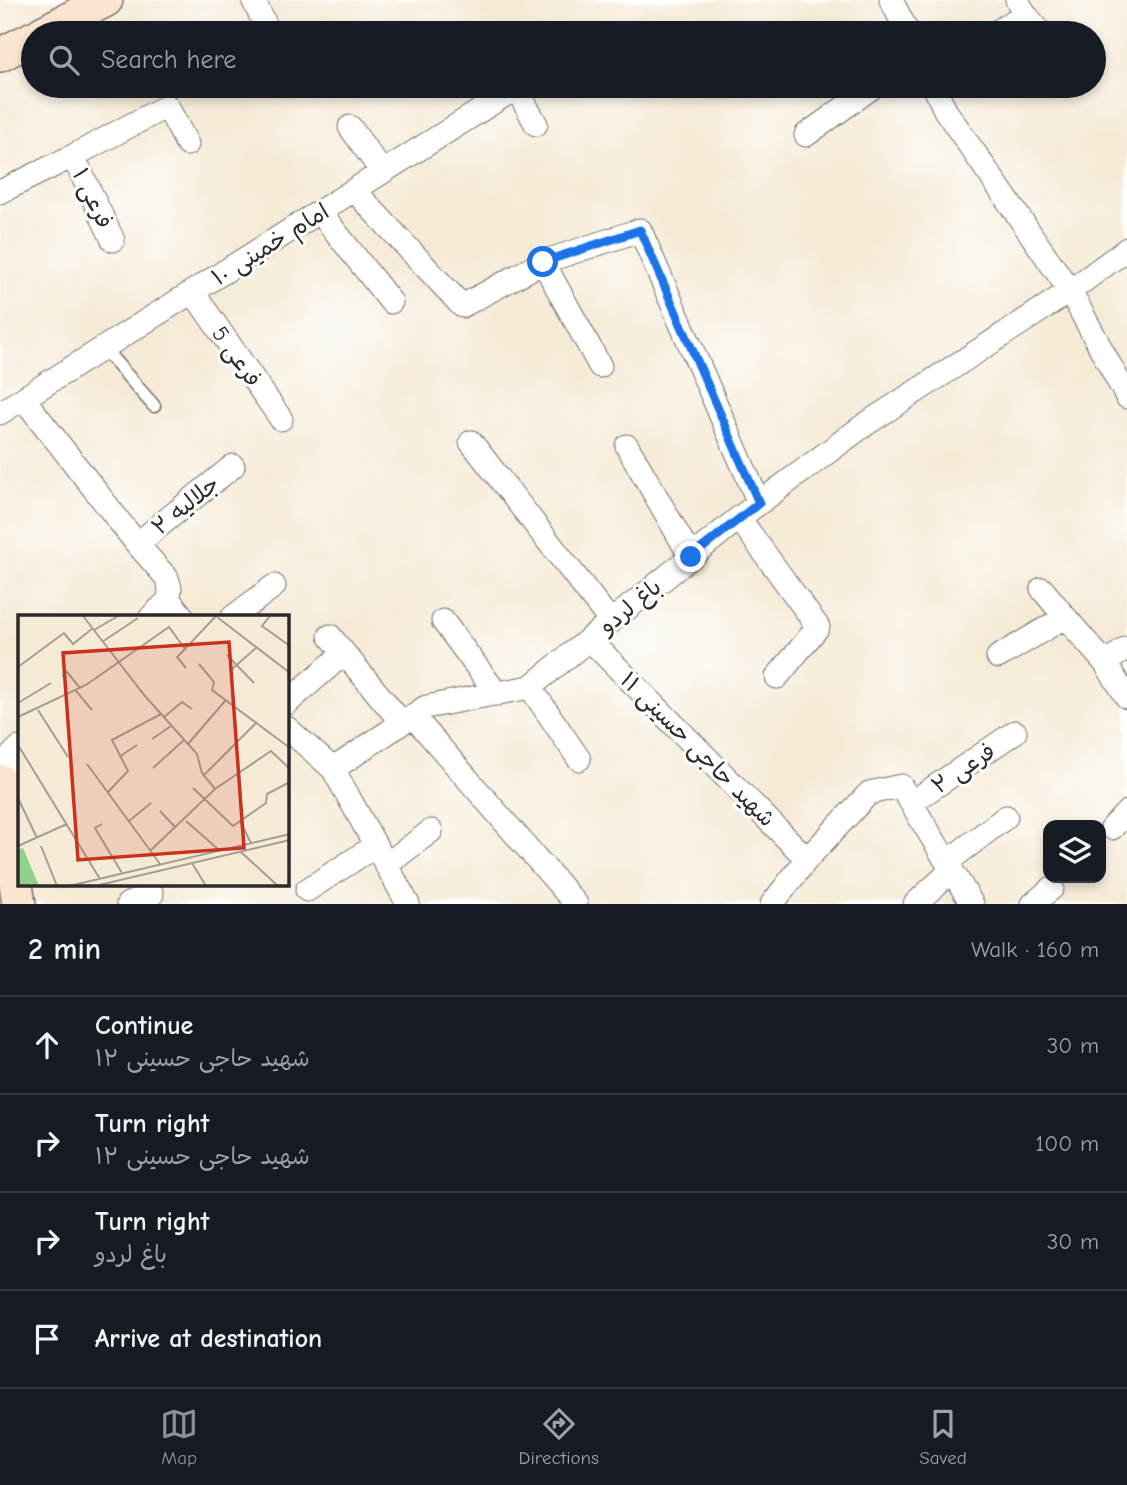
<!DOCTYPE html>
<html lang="en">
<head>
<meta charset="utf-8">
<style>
	body { margin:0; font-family:"Comic Neue","Playpen Sans Arabic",sans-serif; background:#242831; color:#f1f3f6 }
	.controls { position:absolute; right:21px; bottom:21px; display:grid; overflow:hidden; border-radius:14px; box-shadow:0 4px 10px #0003 }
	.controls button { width:63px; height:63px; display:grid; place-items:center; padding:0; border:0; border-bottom:2px solid #363941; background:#171b24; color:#f1f3f6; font:35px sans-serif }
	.stop { position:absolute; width:21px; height:21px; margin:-16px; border:5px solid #1a73e8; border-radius:50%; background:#fff }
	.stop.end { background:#1a73e8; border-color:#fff; box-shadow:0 2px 7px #0008 }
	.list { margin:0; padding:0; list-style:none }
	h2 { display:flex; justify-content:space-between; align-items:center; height:91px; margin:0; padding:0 28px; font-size:30px }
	h2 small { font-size:23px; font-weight:400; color:#9ea1a6 }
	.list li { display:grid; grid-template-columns:46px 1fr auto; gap:21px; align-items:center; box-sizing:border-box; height:98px; padding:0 28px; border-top:2px solid #363941 }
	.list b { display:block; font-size:26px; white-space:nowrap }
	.list p { margin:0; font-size:23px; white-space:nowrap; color:#9ea1a6 }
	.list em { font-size:23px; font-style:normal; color:#9ea1a6 }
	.icon { flex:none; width:38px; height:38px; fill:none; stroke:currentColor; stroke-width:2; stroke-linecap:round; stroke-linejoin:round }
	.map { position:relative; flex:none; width:1127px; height:904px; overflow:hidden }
	.search { position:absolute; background:#171b24; box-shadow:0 4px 10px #0003; left:21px; right:21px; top:21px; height:77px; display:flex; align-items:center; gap:18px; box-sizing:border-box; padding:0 24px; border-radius:38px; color:#9ea1a6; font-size:26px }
	.sheet { height:483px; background:#171b24 }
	nav { display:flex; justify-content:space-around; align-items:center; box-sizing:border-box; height:98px; border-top:2px solid #363941; background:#171b24; font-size:19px; color:#9ea1a6 }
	nav a { display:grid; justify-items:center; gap:4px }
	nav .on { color:#8c9099 }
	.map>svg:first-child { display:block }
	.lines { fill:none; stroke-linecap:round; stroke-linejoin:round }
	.lane-casing { stroke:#726e67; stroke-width:15 }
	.street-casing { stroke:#726e67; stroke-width:25 }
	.secondary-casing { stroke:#726e67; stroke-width:36 }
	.lane { stroke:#fff; stroke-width:12 }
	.street { stroke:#fff; stroke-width:23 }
	.secondary { stroke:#fce5d0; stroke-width:33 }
	.route { stroke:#1a73e8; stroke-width:9 }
	.labels { text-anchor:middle; stroke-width:6; stroke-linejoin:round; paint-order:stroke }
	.street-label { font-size:23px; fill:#2b2b2b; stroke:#fff }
	.inset-road { fill:none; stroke:#a49e92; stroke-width:2 }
	.view { fill:#c8321e; fill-opacity:0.15; stroke:#c8321e; stroke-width:3.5 }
	.inset-edge { fill:none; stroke:#2b2b2b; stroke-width:3.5 }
</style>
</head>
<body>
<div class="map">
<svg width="1127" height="904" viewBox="0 0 1127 904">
	<rect width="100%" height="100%" fill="#fff"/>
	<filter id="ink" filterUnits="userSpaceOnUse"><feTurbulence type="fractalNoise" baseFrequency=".0143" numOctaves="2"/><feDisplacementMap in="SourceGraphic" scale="14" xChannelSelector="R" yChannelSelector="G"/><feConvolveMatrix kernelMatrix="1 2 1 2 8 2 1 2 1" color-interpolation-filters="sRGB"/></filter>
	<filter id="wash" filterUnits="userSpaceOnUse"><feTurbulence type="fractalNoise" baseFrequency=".00686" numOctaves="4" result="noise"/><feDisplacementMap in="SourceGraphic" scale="28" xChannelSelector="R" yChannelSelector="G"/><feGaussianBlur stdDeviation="1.57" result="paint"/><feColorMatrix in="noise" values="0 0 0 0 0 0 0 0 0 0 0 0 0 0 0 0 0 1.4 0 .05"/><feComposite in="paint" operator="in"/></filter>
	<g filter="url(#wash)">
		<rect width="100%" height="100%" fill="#f5ead6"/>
	</g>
	<g filter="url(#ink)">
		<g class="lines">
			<defs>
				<path id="lane" d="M104,349L154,406"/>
				<path id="street" d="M253,0L265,24
					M891,0L908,33
					M1025,14L1041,33
					M995,33L1025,14L1017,0
					M515,86L536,124
					M934,86L945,110L1070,291L1127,397
					M350,127L382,172
					M806,135L874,86
					M73,156L113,240
					M354,190L462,306L543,262L640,230L759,503
					M0,192L73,156L167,106L187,144
					M320,212L391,302
					M543,262L600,366
					M193,292L281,419
					M24,399L137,544L167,578L170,588L169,600L183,617
					M0,413L516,88
					M471,442L611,622
					M627,446L691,557
					M739,518L818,627L777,677
					M137,544L233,466
					M1042,589L1065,617
					M151,617L169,600
					M233,617L274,586
					M443,621L497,694
					M330,636L402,723
					M589,639L807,859
					M1127,648L1105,663L1127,697
					M998,657L1065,617L1105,663
					M530,687L579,759
					M287,703L344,653
					M413,716L576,904
					M287,728L333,769L408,904
					M0,767L19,748
					M333,769L426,707L530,687L739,518L863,426L1070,291L1127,249
					M911,803L1015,732
					M1112,828L1127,812
					M947,862L1006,817
					M386,865L431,831
					M307,890L375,846
					M128,904L152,894
					M772,904L807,859L869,793L901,786L972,904
					M915,904L952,870
					M1033,904L1052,888"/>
				<path id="secondary" d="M42,33L106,0
					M0,55L33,38
					M0,781L19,904"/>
			</defs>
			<use href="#lane" class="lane-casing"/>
			<use href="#street" class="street-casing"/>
			<use href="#secondary" class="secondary-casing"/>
			<use href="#lane" class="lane"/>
			<use href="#street" class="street"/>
			<use href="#secondary" class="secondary"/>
		</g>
	</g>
	<g class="lines" filter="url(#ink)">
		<path class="route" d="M543,262L640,230L759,503L691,557"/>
	</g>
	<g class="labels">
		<g class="street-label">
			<text transform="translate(93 198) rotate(64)" y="8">فرعی ۱</text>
			<text transform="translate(270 244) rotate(-32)" y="8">امام خمینی ۱۰</text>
			<text transform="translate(237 356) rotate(55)" y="8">فرعی 5</text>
			<text transform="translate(185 505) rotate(-39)" y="8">جلالیه ۲</text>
			<text transform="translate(630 606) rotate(-39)" y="8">باغ لردو</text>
			<text transform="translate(698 749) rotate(45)" y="8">شهید حاجی حسینی ۱۱</text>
			<text transform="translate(963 768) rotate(-34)" y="8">فرعی ۲</text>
		</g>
	</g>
	<g transform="translate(18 615)">
		<rect width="271" height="271" fill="#f5ead6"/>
		<path d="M5,233L21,271H0V235Z" fill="#8fd18a"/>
		<path class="inset-road" d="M65,1L127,81L179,139L184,158L197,174M252,1L244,11L272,31M199,2L272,58M76,15L100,1M84,27L120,3M167,34L159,42L168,53M209,40L236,68M181,49L196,67L194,75L272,133M0,52L46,18L55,29L75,13M213,55L238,33M44,61L49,57L62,73M58,76L74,95M0,88L33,68M20,95L50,142M0,102L68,70L151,12L167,34L198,1M145,103L164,87L174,94M134,124L153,111M170,129L207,86M0,130L82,264M101,142L119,130M69,149L142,249M135,153L166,125M186,160L239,107M175,173L215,211L248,188L249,179L272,167M90,177L110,156L94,125L143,99M0,183L19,223M142,196L158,213M111,206L133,188M168,206L201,235M222,206L233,228M84,209L77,213L104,258M0,231L49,209M23,231L39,271M133,235L197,174L253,136L272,154M223,237L260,271M174,248L188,271M51,271L272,219M77,271L272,225"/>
		<path class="view" d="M211,27L226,233L60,245L45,38Z"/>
		<rect width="271" height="271" class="inset-edge"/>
	</g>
</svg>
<div class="controls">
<button><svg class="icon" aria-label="layers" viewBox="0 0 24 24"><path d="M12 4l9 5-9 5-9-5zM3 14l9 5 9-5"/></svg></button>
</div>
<div class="stop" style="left:543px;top:262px"></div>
<div class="stop end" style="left:691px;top:557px"></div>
<div class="search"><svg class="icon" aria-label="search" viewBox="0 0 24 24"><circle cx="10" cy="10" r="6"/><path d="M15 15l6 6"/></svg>Search here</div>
</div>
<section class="sheet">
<h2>2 min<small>Walk · 160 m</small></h2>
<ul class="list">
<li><svg class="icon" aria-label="ahead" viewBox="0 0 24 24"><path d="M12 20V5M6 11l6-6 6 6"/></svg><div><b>Continue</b><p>شهید حاجی حسینی ۱۲</p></div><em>30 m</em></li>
<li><svg class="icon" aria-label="right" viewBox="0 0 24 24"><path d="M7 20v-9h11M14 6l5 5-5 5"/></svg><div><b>Turn right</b><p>شهید حاجی حسینی ۱۲</p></div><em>100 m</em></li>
<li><svg class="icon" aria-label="right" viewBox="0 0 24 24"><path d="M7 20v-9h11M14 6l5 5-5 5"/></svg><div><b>Turn right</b><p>باغ لردو</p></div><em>30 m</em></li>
<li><svg class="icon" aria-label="arrive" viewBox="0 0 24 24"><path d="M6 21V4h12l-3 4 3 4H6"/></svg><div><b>Arrive at destination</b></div></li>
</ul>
</section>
<nav>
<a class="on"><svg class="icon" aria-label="map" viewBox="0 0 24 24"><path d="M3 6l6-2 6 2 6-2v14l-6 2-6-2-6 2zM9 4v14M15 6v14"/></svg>Map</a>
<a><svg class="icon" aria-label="directions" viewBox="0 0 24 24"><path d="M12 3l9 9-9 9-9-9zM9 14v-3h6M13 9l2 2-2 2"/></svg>Directions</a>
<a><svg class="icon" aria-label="saved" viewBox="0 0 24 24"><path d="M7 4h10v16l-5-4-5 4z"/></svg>Saved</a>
</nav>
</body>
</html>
